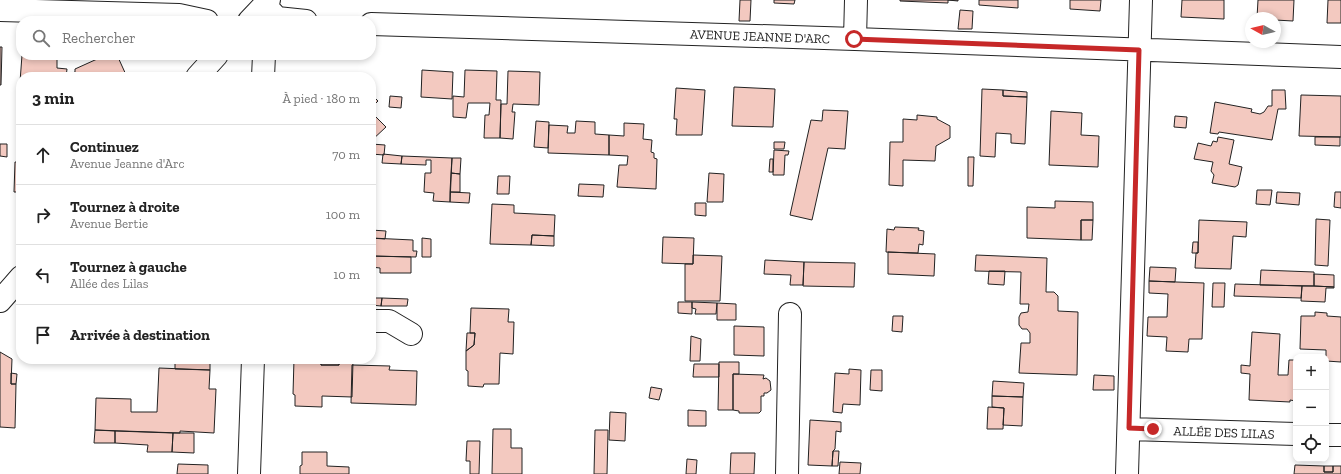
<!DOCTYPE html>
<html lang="fr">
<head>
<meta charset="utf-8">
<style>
	body { margin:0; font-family:"Zilla Slab",serif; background:#f2f2f2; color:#222 }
	.controls { position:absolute; right:12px; bottom:12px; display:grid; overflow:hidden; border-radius:8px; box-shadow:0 2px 6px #0003 }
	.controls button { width:36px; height:36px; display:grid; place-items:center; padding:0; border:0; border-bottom:1px solid #e0e0e0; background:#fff; color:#222; font:20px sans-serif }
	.compass { position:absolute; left:1245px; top:12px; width:36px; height:36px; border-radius:50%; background:#fff; box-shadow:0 2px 6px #0003; rotate:278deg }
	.stop { position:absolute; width:12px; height:12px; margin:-9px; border:3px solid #c62828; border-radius:50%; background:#fff }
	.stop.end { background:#c62828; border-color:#fff; box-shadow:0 1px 4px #0008 }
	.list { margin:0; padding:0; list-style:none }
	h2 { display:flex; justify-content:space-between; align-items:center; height:52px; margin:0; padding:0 16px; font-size:17px }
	h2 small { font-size:13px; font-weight:400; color:#767676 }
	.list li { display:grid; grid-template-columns:26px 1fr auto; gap:12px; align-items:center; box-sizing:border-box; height:60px; padding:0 16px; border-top:1px solid #e0e0e0 }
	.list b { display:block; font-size:15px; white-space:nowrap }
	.list p { margin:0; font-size:13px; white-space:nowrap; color:#767676 }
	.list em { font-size:13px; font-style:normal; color:#767676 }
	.icon { flex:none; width:22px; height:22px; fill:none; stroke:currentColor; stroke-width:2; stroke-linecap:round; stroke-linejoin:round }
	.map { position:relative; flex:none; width:1341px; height:474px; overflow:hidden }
	.search { position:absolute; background:#fff; box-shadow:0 2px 6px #0003; left:16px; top:16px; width:360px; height:44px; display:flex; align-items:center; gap:10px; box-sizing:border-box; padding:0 14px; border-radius:16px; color:#767676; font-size:15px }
	.panel { position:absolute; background:#fff; box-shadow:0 2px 6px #0003; left:16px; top:72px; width:360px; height:292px; border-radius:16px }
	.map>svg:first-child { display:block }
	.building { fill:#f3c9c0; stroke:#222 }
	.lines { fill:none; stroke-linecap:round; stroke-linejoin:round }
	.minor-casing { stroke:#222; stroke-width:24 }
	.minor { stroke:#fff; stroke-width:22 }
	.route { stroke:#c62828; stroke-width:5 }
	.labels { text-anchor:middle; stroke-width:3; stroke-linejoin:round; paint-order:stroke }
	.street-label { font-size:13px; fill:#222; stroke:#fff }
</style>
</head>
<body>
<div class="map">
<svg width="1341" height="474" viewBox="0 0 1341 474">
	<rect width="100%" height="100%" fill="#fff"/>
	<path class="building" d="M740,0H751L750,21H739Z
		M774,0H795L794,4L774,3Z
		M900,0H958V1L948,0V3L900,1Z
		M979,0H1018V8L979,5Z
		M1070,0H1101L1100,11L1070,9Z
		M1182,0H1224V19L1181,17Z
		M1258,0H1294L1293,21L1275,20V18H1257Z
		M1328,0H1341V23H1327Z
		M960,10L973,11L972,29H958Z
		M0,47H2L1,85H0Z
		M22,55H57V68L67,69L66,77H21L20,82Z
		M106,55H117L127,77H72L71,74L75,72V69Z
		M422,70L453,72L452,99L421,97Z
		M465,70L497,71L496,100H501L500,138H484L485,115H489L490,103H468L466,118L453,117V96L464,97Z
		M508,71L540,72L539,105L513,104L512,112H515L513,139L500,138L501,104H507Z
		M734,87L775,89L773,127L732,126Z
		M676,88L705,90L702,135H676L677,119H674Z
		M982,89L1003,90V96L1027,97L1025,144L1011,143V134L996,133L995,157L980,156Z
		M1003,90L1027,92V97L1003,96Z
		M1272,90H1285L1286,109H1278L1272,140L1219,132L1218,134L1210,133L1215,102L1252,109L1251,112L1260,114L1264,112L1268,106H1272Z
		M371,94L378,101L371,108Z
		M1301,95L1341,96V137L1299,136Z
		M390,96L402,97L401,108L389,107Z
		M823,110L848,111L845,149L828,148L812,220L790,215L811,120L822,121Z
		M1051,111L1082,113L1081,135L1099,136L1098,167L1049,165Z
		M917,115L937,117V119L950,126V138L936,146L935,161L903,160V186L889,185L890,142H903V119L917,120Z
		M1175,116L1187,117L1186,128L1174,127Z
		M376,117L386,127L371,141V122Z
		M536,121L549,122L548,148L534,147Z
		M576,121L595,122V134L609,135V155L548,153L549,125L568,126L567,133H575Z
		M624,123L644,124L643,139L652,140L651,152L654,153V158L657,159L656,189L617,187L619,165H627L628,156L609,155V135L624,136Z
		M1218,137L1234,140L1229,164L1242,167L1238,185L1235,187L1212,183L1214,175L1211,171L1213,162L1194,159L1198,143L1211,146L1213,141L1217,142Z
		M1315,137H1340V146L1315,145Z
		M774,142H785L784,149H774Z
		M0,144H7V157L0,156Z
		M371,144L385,145L384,155L371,154Z
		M774,150L789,151L788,155H785L784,175H773Z
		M383,154L402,156L401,164L382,163Z
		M402,156L452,158L450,202L433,201L434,193L424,192L425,173H431V160H426V165L401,164Z
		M968,157H974L973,186H968Z
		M452,158H461L460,174L451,173Z
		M770,159H773V172H769Z
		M15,162H21V192H14Z
		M451,173L460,174V192H450Z
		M709,173L724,174L723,202H707Z
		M498,176H510L509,194H497Z
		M579,184L604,185L603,197L578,196Z
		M1257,190H1272L1270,205L1256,204Z
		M450,192L470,193L469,203L450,202Z
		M1277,192L1300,193L1299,205L1276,203Z
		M1335,192H1341V208L1334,207Z
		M1055,201L1093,202V220H1081V240L1027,238V207L1055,208Z
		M695,203H706V216L695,215Z
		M492,204L514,205V213L555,215L554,236L532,235L531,245L490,244Z
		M1316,219L1330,220L1328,266L1315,265Z
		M1081,220H1093L1092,240H1081Z
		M1199,220L1247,222L1246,237L1233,236L1231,269L1195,268L1196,253H1198Z
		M895,227L919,228L918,230L924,231L923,245L919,244L918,253L886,252L887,229L894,230Z
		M371,230L386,231L385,239L371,238Z
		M532,235L554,236V246L531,245Z
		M663,237L694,238L693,264L662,263Z
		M371,238L413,240V251H417L416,257L371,256Z
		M422,238L431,239V257H422Z
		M1193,242H1198V253H1192Z
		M888,252L935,254L934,276L888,274Z
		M693,255L722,256L720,301H685V264H693Z
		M976,255L1047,258L1046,292H1054L1058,296V311L1078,312L1077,375L1019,373L1021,343H1030V333L1027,329H1022L1019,325V317L1021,313L1028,312L1029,304H1020L1021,272L975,271Z
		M371,256L411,257V273H380V268L371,267Z
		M765,260L804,262L803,285H790L791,275L764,274Z
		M804,262L855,263L854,287L803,286Z
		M1150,267L1176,268L1175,282L1149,281Z
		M1261,270L1314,272V286L1260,285Z
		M989,271H1005L1004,285L988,284Z
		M1314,274L1334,275V287L1314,286Z
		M1149,281L1204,283L1202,339H1189L1188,352L1166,351L1167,337L1147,336L1148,317H1167L1168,294L1149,293Z
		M1213,283H1225L1224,307H1212Z
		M1235,284L1302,286L1301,298L1234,296Z
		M1302,286H1314L1334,287V288H1326L1325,302L1301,301Z
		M371,296L372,298H382L381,306L371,305Z
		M382,298L408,299L407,306H381Z
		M678,302H692V314L678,313Z
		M692,302L717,303L716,314H695L696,309L692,308Z
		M717,303L736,304V320H717Z
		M471,308L509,309L508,322H514L513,354L500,353L499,384H484L483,387L468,386V371L466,370V351L474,345L475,333H470Z
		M1315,312L1327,313V316L1341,317V362L1326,361V350L1300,349L1301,316H1315Z
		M893,316H903L902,332L892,331Z
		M734,326L764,327V356L734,355Z
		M1252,332L1280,334L1278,375H1288L1289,360H1296V401L1290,400V402L1249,400L1250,374L1241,373V365L1250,366Z
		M467,333H475L474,345L466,351Z
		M691,336L701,339L700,361H690Z
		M0,352L12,359L11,384H16L15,428L0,427Z
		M175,359H210V370L175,369Z
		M294,359H321V365H339V361H353L352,397L322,396V407L295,406V395L293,394Z
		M321,360L339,361V365H321Z
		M719,362H739V374H733V410H718Z
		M694,364H719V377H693Z
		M352,365L390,366L389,370L417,371L416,405L351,403Z
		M159,368L210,370L209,389H216L214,433L180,431V433L95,430L96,398L131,399V412H157Z
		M849,369L861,370L860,405L843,404L842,413L833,412L835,373L849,374Z
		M871,370H882V391L870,390Z
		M11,373L17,374L16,384H11Z
		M733,374L764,375L763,379L766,378L770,381L771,390L767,393H764V396H761V411L759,413H739V411L733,410Z
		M1094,375L1114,376V390H1093Z
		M993,381L1024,383L1023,397L992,396Z
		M651,387L662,389L659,400L649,398Z
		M992,396L1023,397L1022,426L1003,425L1004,408L992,407Z
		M988,407L1004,408L1003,429H987Z
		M688,410L706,411V426H688Z
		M610,412L626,413L625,441L609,440Z
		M810,420L841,422V432L836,431L835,449L833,451L832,466L808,465Z
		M493,429H511V448H522V474H492Z
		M95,430L115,431V443H94Z
		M595,430H608L607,474H594Z
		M115,431L173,433L172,452H147L148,445L115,443Z
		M173,433H194V453L172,452Z
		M467,441H480L479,474H470V461H466Z
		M833,451H839L838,466H832Z
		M302,452H327V466L349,467V474H300V466L302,465Z
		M731,453H755L754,474H730Z
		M687,459L697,460L696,474H686Z
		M840,462L861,463L860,474H839Z
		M178,464L208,465V474H177Z
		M1295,465L1324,466V472H1333V466H1341V474H1294Z
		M1324,466H1333V472H1324Z"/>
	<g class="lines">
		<defs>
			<path id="minor" d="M265,5L277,18L306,21
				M0,10L179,15L207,21
				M249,21L269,0
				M371,24L855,39L1341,57
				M855,39L856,0
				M197,77L217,55
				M263,77L264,55
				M0,301L21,277
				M371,321H389L411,334
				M1129,429L1296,434
				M1326,435H1341
				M249,474L253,359
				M787,474L790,314
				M1127,474L1141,0"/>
		</defs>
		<use href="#minor" class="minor-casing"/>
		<use href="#minor" class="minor"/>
	</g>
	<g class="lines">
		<path class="route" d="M854,39L1139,50L1129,428L1153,429"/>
	</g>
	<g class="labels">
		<g class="street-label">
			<text transform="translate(760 36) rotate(2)" y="5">AVENUE JEANNE D'ARC</text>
			<text transform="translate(1224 432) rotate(2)" y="5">ALLÉE DES LILAS</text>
		</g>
	</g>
</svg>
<div class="controls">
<button>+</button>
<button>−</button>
<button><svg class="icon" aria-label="locate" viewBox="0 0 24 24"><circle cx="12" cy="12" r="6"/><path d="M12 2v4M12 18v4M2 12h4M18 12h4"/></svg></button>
</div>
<svg class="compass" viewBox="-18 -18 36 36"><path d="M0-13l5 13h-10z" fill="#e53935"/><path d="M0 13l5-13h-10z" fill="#767676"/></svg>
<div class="stop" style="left:854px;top:39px"></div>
<div class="stop end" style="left:1153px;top:429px"></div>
<div class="search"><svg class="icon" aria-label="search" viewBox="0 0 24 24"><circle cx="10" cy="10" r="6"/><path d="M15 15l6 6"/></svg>Rechercher</div>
<section class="panel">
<h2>3 min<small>À pied · 180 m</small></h2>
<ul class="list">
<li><svg class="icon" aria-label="ahead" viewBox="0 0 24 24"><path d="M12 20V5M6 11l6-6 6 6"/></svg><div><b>Continuez</b><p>Avenue Jeanne d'Arc</p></div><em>70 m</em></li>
<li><svg class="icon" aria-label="right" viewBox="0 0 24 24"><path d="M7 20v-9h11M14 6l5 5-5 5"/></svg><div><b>Tournez à droite</b><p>Avenue Bertie</p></div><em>100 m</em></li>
<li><svg class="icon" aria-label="left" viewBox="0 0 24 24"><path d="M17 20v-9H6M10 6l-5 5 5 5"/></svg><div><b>Tournez à gauche</b><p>Allée des Lilas</p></div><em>10 m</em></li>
<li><svg class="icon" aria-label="arrive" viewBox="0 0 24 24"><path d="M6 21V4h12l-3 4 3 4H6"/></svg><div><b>Arrivée à destination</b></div></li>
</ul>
</section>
</div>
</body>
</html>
